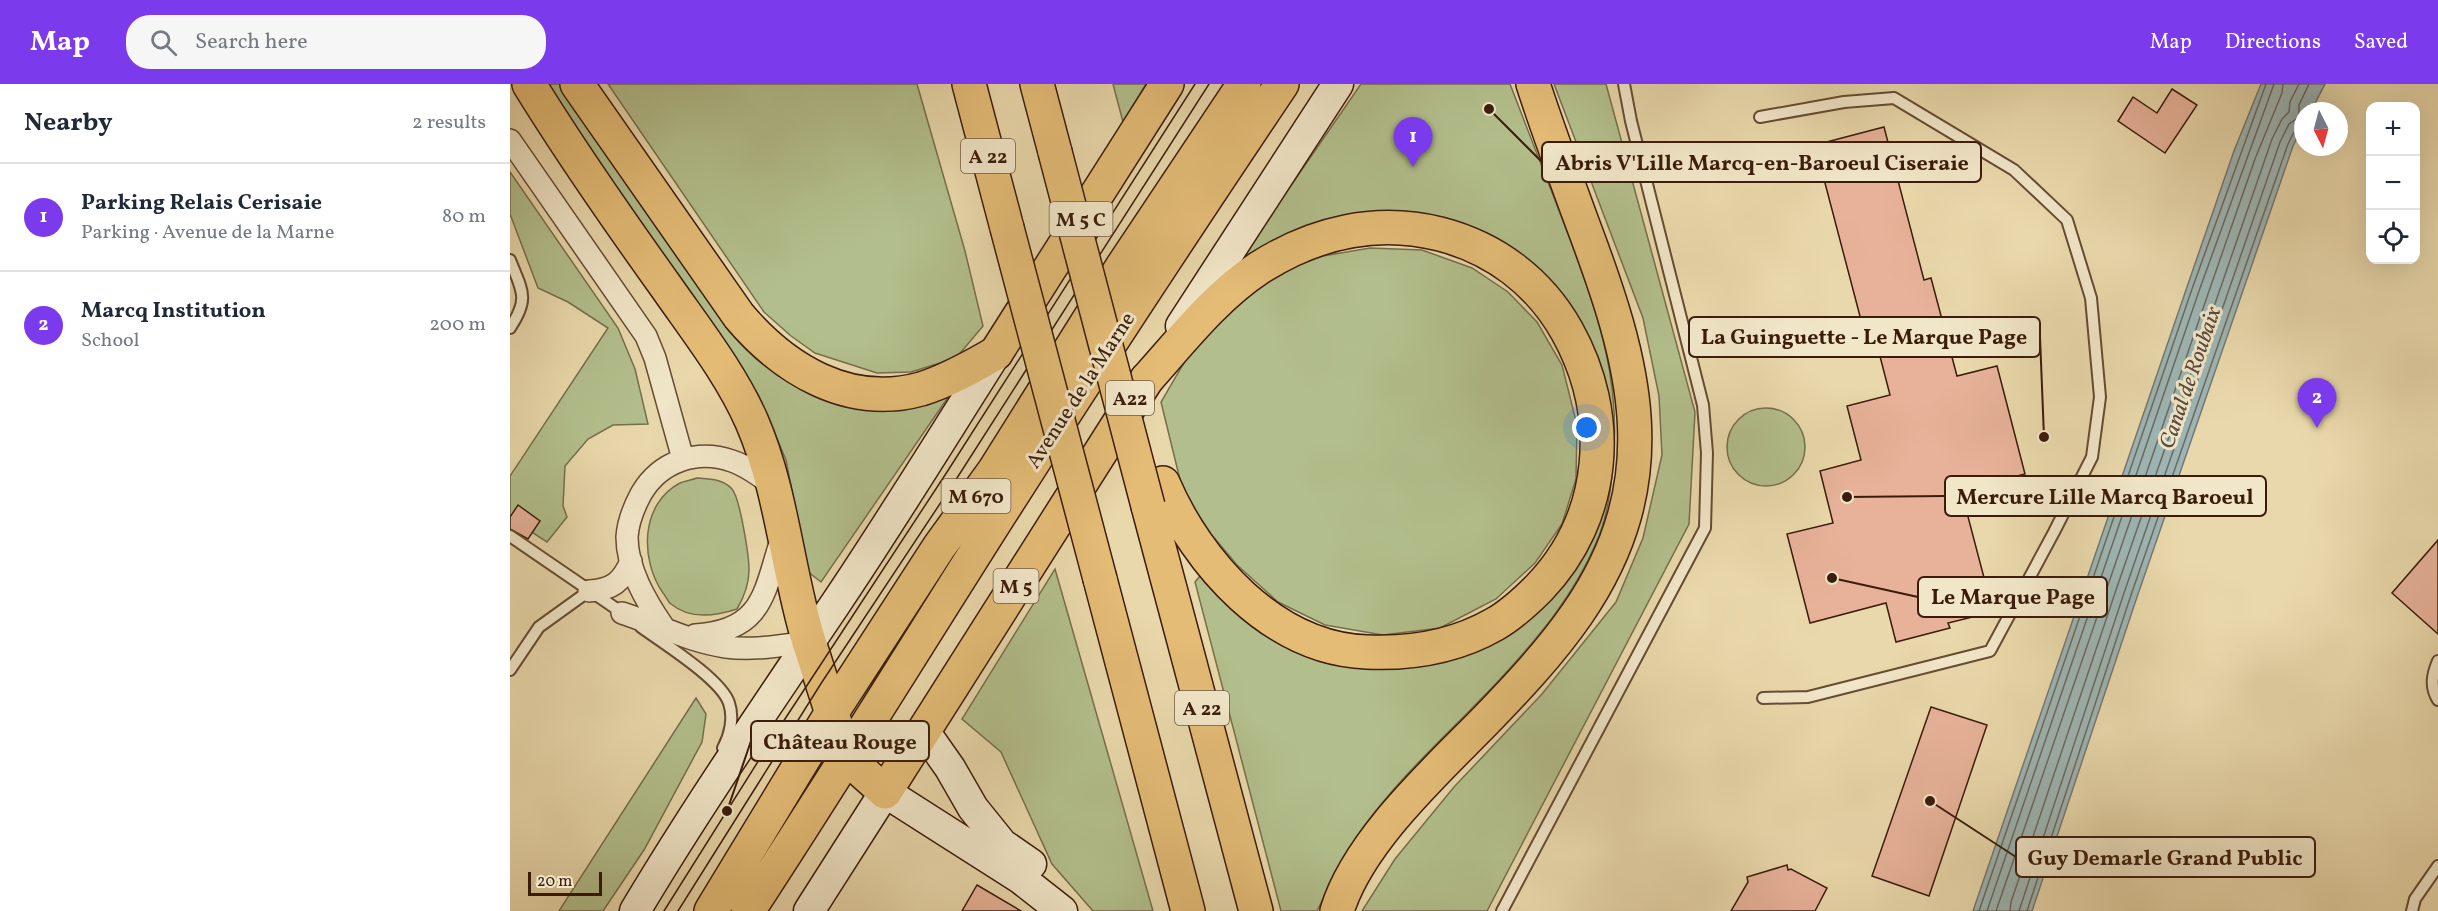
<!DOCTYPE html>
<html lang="en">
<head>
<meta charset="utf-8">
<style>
	body { margin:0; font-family:Vollkorn,serif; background:#f6f6f7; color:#1f2937 }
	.controls { position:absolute; right:18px; top:18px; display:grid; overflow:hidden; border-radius:12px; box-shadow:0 6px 24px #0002 }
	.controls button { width:54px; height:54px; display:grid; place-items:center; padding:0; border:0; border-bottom:2px solid #e0e1e3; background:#fff; color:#1f2937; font:30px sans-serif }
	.compass { position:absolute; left:1784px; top:18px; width:54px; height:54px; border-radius:50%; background:#fff; box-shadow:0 6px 24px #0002; rotate:174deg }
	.scale { position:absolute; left:18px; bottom:15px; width:74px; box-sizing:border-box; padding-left:6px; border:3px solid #3b1c0b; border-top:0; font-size:16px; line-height:21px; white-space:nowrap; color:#3b1c0b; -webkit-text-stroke:4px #f1e6c8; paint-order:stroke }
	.you { position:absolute; left:1077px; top:344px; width:21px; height:21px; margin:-15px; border:4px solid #fff; border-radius:50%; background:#1a73e8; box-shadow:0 0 0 9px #1a73e833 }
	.badge { display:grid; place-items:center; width:39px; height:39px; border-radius:50%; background:#7c3aed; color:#fff; font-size:20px; font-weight:700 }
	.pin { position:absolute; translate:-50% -50px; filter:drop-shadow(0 2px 3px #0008) }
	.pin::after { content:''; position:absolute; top:32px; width:21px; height:18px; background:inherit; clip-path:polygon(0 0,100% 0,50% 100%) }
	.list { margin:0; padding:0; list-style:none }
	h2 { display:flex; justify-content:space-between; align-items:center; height:78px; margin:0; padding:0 24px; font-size:26px }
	h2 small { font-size:20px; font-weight:400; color:#747a83 }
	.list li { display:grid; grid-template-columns:39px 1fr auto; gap:18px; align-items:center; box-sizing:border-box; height:108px; padding:0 24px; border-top:2px solid #e0e1e3 }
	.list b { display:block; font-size:22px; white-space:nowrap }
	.list p { margin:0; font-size:20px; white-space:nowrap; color:#747a83 }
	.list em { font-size:20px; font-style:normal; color:#747a83 }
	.icon { flex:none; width:33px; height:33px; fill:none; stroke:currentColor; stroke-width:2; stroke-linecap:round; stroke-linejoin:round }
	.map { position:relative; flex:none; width:1928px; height:827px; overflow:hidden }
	header { display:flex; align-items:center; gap:36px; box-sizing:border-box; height:84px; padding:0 30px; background:#7c3aed; color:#fff }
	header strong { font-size:28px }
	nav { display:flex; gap:33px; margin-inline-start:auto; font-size:21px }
	.search { width:420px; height:54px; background:#f6f6f7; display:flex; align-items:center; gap:15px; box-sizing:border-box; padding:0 21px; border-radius:24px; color:#747a83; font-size:22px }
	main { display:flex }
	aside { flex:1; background:#fff }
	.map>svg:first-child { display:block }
	.green { fill:#b2bf8c; stroke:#766e4c; stroke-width:1.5 }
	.water { fill:#9db6b5; stroke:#767871; stroke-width:1.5 }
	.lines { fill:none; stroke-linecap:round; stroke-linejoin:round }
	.shore { stroke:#6c6960; stroke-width:1.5 }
	.building { fill:#e7b299; stroke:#3b1c0b; stroke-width:1.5 }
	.lane-casing { stroke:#664b33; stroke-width:14 }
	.street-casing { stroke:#664b33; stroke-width:24 }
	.secondary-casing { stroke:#3b1c0b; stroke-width:33 }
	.primary-casing { stroke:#3b1c0b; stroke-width:36 }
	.highway-casing { stroke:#3b1c0b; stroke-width:36 }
	.lane { stroke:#f1e6c8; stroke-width:10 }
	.street { stroke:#f1e6c8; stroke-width:21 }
	.secondary { stroke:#f1e6c8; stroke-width:30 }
	.primary { stroke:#e4bc76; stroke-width:33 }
	.highway { stroke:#e4bc76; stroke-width:33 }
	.tram { stroke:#3b1c0b; stroke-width:1.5 }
	.highway-bridge-casing { stroke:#3b1c0b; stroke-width:36; stroke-linecap:butt }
	.highway-bridge { stroke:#e4bc76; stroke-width:33 }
	.labels { text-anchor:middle; stroke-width:6; stroke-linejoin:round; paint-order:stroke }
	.shield { fill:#f1e6c8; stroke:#725944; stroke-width:1.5 }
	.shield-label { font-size:20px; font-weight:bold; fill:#3b1c0b }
	.street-label { font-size:21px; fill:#3b1c0b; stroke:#f1e6c8 }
	.water-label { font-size:22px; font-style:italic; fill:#584a3e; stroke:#f1e6c8 }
	.leader { fill:none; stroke:#3b1c0b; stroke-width:2 }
	.callout-dot { fill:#3b1c0b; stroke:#f1e6c8; stroke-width:2 }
	.callout { fill:#f1e6c8; stroke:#3b1c0b; stroke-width:2 }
	.callout-label { font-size:22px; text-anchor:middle; font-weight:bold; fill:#3b1c0b }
</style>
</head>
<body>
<header>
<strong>Map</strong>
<div class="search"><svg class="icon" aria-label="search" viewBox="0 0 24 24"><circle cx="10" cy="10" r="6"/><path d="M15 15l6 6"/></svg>Search here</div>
<nav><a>Map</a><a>Directions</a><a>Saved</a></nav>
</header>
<main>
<aside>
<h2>Nearby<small>2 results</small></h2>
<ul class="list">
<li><span class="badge">1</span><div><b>Parking Relais Cerisaie</b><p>Parking · Avenue de la Marne</p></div><em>80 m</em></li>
<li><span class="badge">2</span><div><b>Marcq Institution</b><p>School</p></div><em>200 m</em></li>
</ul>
</aside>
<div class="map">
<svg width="1928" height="827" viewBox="0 0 1928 827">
	<rect width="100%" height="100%" fill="#e9d8ab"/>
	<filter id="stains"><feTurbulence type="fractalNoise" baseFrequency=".00333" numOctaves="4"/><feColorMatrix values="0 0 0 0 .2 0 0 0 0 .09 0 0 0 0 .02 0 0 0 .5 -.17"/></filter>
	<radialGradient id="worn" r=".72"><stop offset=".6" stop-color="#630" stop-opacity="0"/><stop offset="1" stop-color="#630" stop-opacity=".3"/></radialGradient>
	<path class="green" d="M35,0H50L219,247C257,292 302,318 361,324C370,325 379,327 388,327C402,327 427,314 441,309L311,498L297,487L276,376L249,312Z
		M98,0H407L455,167L473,242L446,274L401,288L367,289L305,269L281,252L254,228Z
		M603,0H636L613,38Z
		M851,0H1000C1019,50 1039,100 1058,150C1089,233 1113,300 1102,390C1100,414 1096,437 1086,459C1064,511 1029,553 991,594C945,644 892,689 853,744C835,770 821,799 807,827H771L685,498L690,492L700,497L748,538L932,573L1074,459L1078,265L946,143L724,184Z
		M1044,0H1096L1185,328L1179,440L977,827H852L885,775L944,703L1032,610L1106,518L1133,454L1152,371L1149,312L1133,234Z
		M0,88L108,244L125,285L138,340L103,341L78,355L55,382L53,422L57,433L37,458L0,434V392L98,244L58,218L28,204L0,130Z
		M860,164L912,166L962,184L998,208L1027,238L1052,281L1067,341L1066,395L1052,440L1025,479L986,515L930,544L873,551L815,541L768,518L727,481L701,450L673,408L651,318L682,265L718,227L765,189L813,172Z
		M1217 363a39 39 0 1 1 78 0a39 39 0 1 1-78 0Z
		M187,394C200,395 213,395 222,405C230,414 239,472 239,486C239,500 234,513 227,525C206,532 180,536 161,520C158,518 156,512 153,509C130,476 130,420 170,399C175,397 182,396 187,394Z
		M545,485L643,827H583L542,780L491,668L452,635Z
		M186,614L196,630L192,658L134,766L93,827H49Z"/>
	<path class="water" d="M1751,0H1815L1801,27H1793V42L1783,62L1627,513L1522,827H1463L1677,203L1724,67Z"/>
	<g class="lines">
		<path class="shore" d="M1469,827L1682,205L1756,0
			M1477,827L1689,207L1764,0
			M1486,827L1698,210L1745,75L1772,9L1773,0
			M1500,827L1501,818L1606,506L1762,55L1772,35L1779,28L1780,18L1789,0
			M1509,827L1614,509L1770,58L1779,40L1789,33V21L1799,0
			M1517,827L1621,511L1778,60L1786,44L1793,41"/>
	</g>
	<path class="building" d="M1662,5L1687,21L1655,69L1608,37L1623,13L1647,29Z
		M1374,43L1414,196L1421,194L1447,292L1487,282L1515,390L1451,406L1483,528L1438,539L1440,544L1386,558L1376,519L1300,539L1277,450L1323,439L1310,387L1351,376L1337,322L1380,311L1365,253L1356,255L1305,61Z
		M8,421L30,437L18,455L0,445V433Z
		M1928,456V550L1882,509Z
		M1421,623L1477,641L1419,812L1362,792Z
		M1277,781L1278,786L1281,785L1317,804L1305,827H1221L1238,798L1237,793Z
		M467,801L511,827H452Z"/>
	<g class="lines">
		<defs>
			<path id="lane" d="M1250,33L1334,18L1384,14L1504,86L1557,136L1581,214L1590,313L1582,373L1544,448L1480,567L1298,613L1253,614
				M0,176C12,207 20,214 0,244
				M0,452L114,530
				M131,543C153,559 211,595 219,619C224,634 220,651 213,664
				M1928,577C1922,591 1920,603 1928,616
				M0,586L29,543L79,507
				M992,827L1195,444L1197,369L1193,321L1121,37L1114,0
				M1902,827L1905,815L1928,782"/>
			<path id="street" d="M0,56L136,252L145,274L173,375
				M79,507C102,506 112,498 121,477
				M112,529C146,540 180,558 216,563C244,567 272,561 299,558
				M153,542C136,517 117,485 117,453C118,438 124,423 131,410C150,377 187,365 222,377C237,382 250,392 262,401
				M185,551C254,547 254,508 272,453"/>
			<path id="secondary" d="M671,242L828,0
				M414,647L440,684L463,724L492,760L521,780
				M125,827C187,723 256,623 324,522C380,439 432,354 486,269
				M299,827L375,708L510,794L552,827"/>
			<path id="primary" d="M486,269L657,0
				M299,558L336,673L375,708L637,295
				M201,827L322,628L429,463L484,387L612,183L734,0
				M238,827C329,688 416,546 506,405C593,269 682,134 772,0"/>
			<path id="highway" d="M19,0C62,70 109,137 157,204C187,247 221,290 242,338C272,407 277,486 299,558
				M67,0L229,232C274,285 338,325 411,305C437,297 462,283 486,269
				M459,0L497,144
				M527,0L545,68
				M637,295C672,256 705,213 749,184C804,149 866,134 930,150C984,164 1029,197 1057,247C1104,331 1097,433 1029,504C1016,517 1001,531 985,540C945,563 902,570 857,568C763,565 687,479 653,399
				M638,422L746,827
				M590,495L678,827
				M827,827C848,758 924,689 974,638C1007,604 1040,569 1067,530C1160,395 1125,279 1072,138C1055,92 1038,46 1023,0"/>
		</defs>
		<use href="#lane" class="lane-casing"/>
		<use href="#street" class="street-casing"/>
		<use href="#secondary" class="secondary-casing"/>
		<use href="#primary" class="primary-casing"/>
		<use href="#highway" class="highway-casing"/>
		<use href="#lane" class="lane"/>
		<use href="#street" class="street"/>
		<use href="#secondary" class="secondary"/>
		<use href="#primary" class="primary"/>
		<use href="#highway" class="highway"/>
		<path class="tram" d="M154,827L271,641L437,388L685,0
			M168,827L312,598L447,394L699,0"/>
		<defs>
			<path id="highway-bridge" d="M545,68L638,422
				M497,144L590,495"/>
		</defs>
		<use href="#highway-bridge" class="highway-bridge-casing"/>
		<use href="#highway-bridge" class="highway-bridge"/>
	</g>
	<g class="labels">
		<g class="shield">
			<rect x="451" y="55" width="54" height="34" rx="4.5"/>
			<rect x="539.5" y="118" width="63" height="34" rx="4.5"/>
			<rect x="596" y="297" width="48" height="34" rx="4.5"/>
			<rect x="431.5" y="395" width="69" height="34" rx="4.5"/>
			<rect x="483.5" y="485" width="45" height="34" rx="4.5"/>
			<rect x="665" y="607" width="54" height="34" rx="4.5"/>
		</g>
		<g class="shield-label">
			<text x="478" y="79">A 22</text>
			<text x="571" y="142">M 5 C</text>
			<text x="620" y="321">A22</text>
			<text x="466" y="419">M 670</text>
			<text x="506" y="509">M 5</text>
			<text x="692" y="631">A 22</text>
		</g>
		<g class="street-label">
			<text transform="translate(570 306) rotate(-57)" y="7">Avenue de la Marne</text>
		</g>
		<g class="water-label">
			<text transform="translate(1679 293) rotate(-71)" y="8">Canal de Roubaix</text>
		</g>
	</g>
	<path class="leader" d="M979 25L1032 78M1534 353L1530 253M1337 413L1435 412M1322 494L1408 513M217 727L241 657M1420 717L1506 773"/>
	<g class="callout-dot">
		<circle cx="979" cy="25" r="6"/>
		<circle cx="1534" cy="353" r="6"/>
		<circle cx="1337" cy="413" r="6"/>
		<circle cx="1322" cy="494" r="6"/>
		<circle cx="217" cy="727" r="6"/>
		<circle cx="1420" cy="717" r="6"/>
	</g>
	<g class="callout">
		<rect x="1032" y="58" width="439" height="40" rx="6"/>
		<rect x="1179" y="233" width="351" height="40" rx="6"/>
		<rect x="1435" y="392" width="321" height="40" rx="6"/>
		<rect x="1408" y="493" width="189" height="40" rx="6"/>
		<rect x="241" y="637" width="178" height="40" rx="6"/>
		<rect x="1506" y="753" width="299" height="40" rx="6"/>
	</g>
	<g class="callout-label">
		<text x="1252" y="86">Abris V'Lille Marcq-en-Baroeul Ciseraie</text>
		<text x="1354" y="260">La Guinguette - Le Marque Page</text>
		<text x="1595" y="420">Mercure Lille Marcq Baroeul</text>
		<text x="1503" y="520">Le Marque Page</text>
		<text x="330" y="665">Château Rouge</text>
		<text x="1655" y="781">Guy Demarle Grand Public</text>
	</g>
	<rect width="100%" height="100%" filter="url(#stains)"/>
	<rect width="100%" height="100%" fill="url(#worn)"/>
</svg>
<div class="controls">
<button>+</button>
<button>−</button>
<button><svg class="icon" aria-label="locate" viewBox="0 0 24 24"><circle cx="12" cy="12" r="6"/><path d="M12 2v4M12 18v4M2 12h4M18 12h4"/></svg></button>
</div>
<svg class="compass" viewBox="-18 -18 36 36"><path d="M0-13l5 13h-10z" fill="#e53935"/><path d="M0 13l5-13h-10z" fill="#747a83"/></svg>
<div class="scale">20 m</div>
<div class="you"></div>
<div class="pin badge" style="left:903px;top:83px">1</div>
<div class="pin badge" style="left:1807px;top:344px">2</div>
</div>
</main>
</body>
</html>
